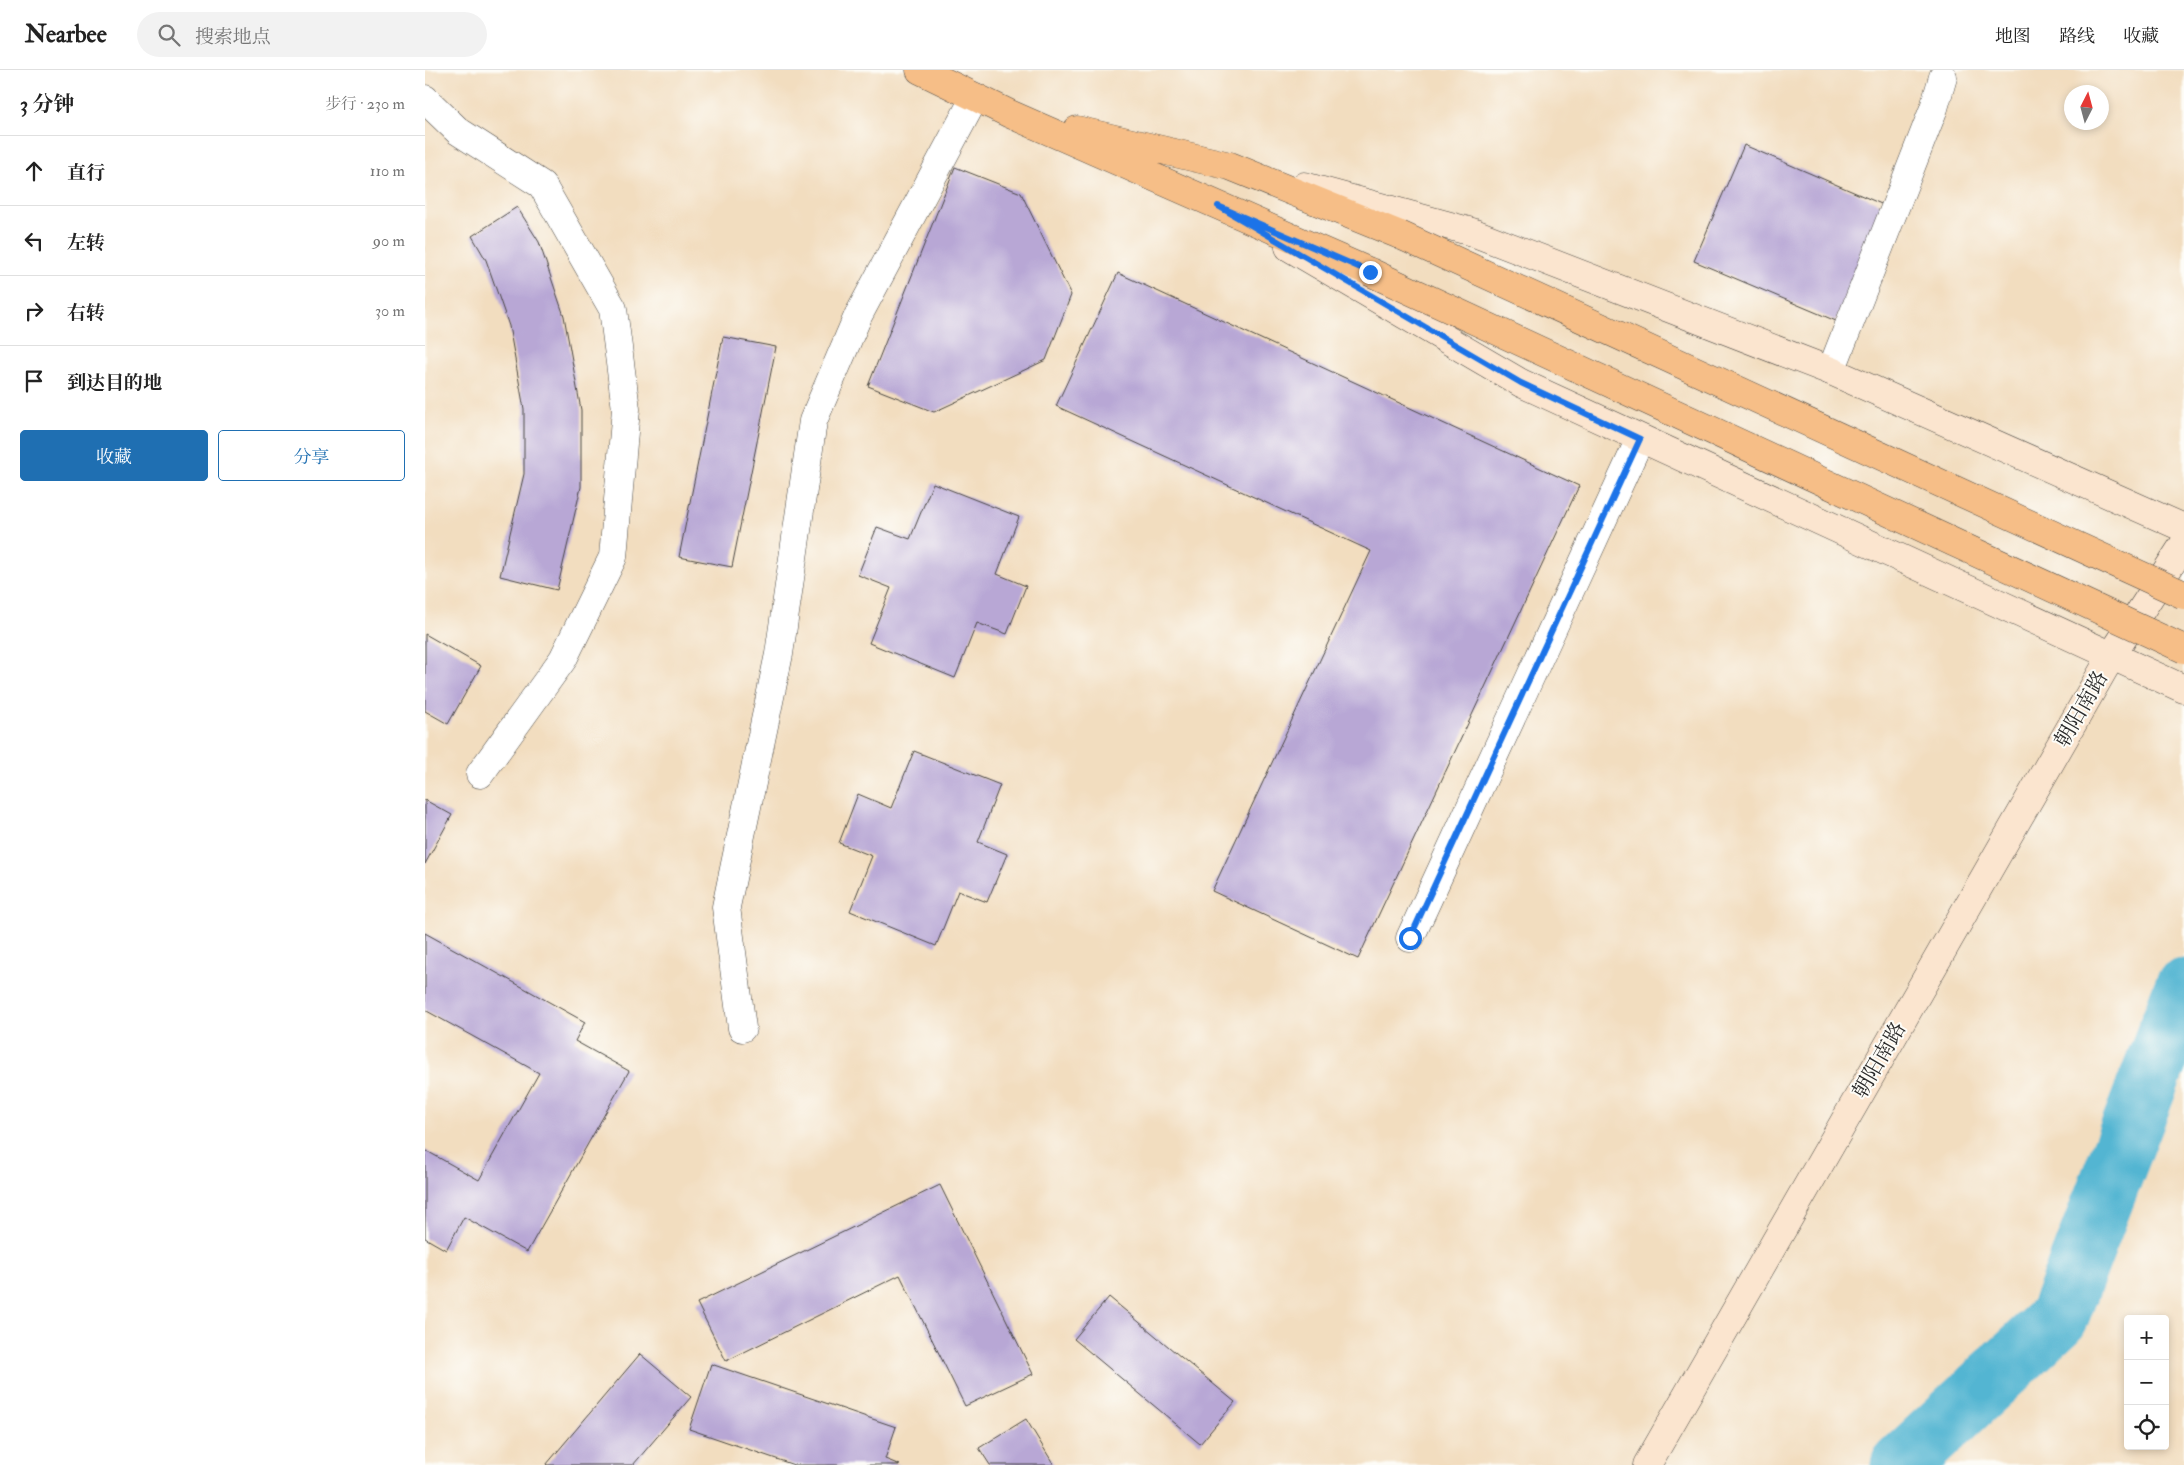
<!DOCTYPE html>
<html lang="zh">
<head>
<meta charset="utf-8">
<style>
	body { margin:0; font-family:"IM FELL Double Pica","Noto Serif SC",serif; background:#f2f2f2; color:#222 }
	.controls { position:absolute; right:15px; bottom:15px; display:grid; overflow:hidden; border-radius:5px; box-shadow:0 2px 8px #0003 }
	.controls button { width:45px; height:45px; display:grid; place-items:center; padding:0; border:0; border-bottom:1px solid #e0e0e0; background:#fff; color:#222; font:25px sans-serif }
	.compass { position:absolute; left:1639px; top:15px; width:45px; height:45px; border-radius:50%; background:#fff; box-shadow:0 2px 8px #0003; rotate:6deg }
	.stop { position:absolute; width:15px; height:15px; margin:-11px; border:4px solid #1a73e8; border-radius:50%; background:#fff }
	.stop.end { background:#1a73e8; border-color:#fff; box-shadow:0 1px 5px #0008 }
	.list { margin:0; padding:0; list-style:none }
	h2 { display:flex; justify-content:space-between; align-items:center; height:65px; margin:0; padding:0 20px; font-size:21px }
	h2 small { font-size:16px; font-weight:400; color:#767676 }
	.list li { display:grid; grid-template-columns:32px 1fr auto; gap:15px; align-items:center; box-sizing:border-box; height:70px; padding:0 20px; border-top:1px solid #e0e0e0 }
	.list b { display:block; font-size:19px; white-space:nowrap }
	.list em { font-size:16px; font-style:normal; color:#767676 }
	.actions { display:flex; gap:10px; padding:15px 20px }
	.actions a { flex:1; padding:11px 0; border:1px solid #1f6fb2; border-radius:5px; text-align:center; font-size:18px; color:#1f6fb2 }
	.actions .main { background:#1f6fb2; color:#fff }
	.icon { flex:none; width:28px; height:28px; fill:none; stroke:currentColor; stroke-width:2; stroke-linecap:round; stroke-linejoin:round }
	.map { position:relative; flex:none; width:1759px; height:1395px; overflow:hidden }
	header { display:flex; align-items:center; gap:30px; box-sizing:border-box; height:70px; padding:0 25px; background:#fff; border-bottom:1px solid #e0e0e0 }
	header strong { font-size:24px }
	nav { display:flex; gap:28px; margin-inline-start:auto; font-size:18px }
	.search { width:350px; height:45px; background:#f2f2f2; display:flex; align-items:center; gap:12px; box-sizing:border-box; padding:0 18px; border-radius:28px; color:#767676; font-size:19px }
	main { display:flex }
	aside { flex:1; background:#fff }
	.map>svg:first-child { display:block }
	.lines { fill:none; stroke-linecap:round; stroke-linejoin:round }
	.river { stroke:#53b5d2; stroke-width:61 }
	.building { fill:#b8a7d5 }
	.street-casing { stroke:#494641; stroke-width:29 }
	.secondary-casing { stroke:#494641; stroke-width:29 }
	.primary-casing { stroke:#494641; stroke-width:29 }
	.street { stroke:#fff; stroke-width:28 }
	.secondary { stroke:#fbe5cf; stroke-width:28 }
	.primary { stroke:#f6be87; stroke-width:28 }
	.primary-bridge-casing { stroke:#494641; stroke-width:29; stroke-linecap:butt }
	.primary-bridge { stroke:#f6be87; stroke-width:28 }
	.route { stroke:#1a73e8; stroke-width:6 }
	.labels { text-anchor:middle; stroke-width:4; stroke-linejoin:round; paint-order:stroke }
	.street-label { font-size:21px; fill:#2b2b2b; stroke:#fdfcf7 }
</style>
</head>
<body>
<header>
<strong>Nearbee</strong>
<div class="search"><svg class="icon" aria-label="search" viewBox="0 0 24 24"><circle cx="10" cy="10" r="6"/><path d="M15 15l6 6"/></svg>搜索地点</div>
<nav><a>地图</a><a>路线</a><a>收藏</a></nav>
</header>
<main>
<aside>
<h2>3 分钟<small>步行 · 230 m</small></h2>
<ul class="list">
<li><svg class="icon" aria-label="ahead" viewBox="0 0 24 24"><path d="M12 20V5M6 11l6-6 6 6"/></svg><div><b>直行</b></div><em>110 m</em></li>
<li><svg class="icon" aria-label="left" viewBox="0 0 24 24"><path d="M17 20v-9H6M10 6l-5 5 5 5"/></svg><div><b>左转</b></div><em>90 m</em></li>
<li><svg class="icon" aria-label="right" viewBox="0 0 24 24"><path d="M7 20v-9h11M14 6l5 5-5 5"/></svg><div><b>右转</b></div><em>30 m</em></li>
<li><svg class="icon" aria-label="arrive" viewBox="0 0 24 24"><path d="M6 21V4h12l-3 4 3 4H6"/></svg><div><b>到达目的地</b></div></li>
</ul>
<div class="actions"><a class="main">收藏</a><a>分享</a></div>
</aside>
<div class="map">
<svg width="1759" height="1395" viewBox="0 0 1759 1395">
	<rect width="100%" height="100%" fill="#fdfcf7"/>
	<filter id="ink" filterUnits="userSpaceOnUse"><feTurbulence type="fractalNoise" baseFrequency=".02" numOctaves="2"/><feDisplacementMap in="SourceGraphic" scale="10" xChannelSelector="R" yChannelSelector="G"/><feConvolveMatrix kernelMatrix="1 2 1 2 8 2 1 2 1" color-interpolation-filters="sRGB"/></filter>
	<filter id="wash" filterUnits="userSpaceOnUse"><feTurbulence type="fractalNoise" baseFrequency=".0096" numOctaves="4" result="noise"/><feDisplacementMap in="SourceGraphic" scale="20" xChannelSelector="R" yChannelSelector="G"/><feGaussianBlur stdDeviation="1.12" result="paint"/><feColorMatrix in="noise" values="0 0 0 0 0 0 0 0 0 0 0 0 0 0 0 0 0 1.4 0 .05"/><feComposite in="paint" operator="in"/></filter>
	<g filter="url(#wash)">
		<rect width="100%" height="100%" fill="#f2ddbf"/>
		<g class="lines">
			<path class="river" d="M1476,1395L1633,1248L1759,919"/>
		</g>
		<g id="blocks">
			<path class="building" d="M1319,75L1461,136L1411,251L1269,191Z
				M530,97L596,123L646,225L621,290L509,342L443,316Z
				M92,137L114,172L139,246L156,340V417L132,520L75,506L99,404V339L84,256L61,190L47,166Z
				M693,203L1154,416L933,889L787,821L946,481L631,336Z
				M298,267L351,277L307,497L254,487Z
				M508,413L594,447L572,504L601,516L582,564L552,553L530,608L444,573L466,518L433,505L452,457L485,469Z
				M0,564L56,596L23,654L0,641Z
				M489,681L575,715L553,772L582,784L562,832L533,821L511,876L425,841L447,786L414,773L433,724L466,738Z
				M0,730L27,745L0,794Z
				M0,863L160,952L150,971L204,1001L102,1182L39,1147L21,1180L0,1168V1080L54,1110L114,1003L0,940Z
				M515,1115L608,1304L540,1336L475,1205L301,1291L272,1233Z
				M684,1227L810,1332L775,1374L649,1269Z
				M215,1284L266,1327L208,1395H121Z
				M286,1294L471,1357L460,1389L475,1395H369L264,1359Z
				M601,1349L629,1395H565L554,1378Z"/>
		</g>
	</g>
	<g filter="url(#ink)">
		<use href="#blocks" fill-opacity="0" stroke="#494641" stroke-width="1"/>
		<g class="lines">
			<defs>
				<path id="street" d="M0,29L33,61L117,115L188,239L201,339L188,487L138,589L55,704
					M1406,301L1509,38L1518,7
					M985,868L1215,369
					M317,958L301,837L354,584L388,351L433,246L550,27"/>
				<path id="secondary" d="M879,116L1047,162L1406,301L1759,458
					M864,177L1096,313L1759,619
					M1222,1395L1687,585L1759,474"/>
				<path id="primary" d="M495,0L585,44L945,202
					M652,60L805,96L975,165"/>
			</defs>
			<use href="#street" class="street-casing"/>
			<use href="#secondary" class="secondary-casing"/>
			<use href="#primary" class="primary-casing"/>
			<use href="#street" class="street"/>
			<use href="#secondary" class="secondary"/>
			<use href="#primary" class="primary"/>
			<defs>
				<path id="primary-bridge" d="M975,165L1759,525
					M945,202L1759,579"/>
			</defs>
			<use href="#primary-bridge" class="primary-bridge-casing"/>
			<use href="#primary-bridge" class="primary-bridge"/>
		</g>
	</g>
	<g class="lines" filter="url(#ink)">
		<path class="route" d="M945,202L793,136L1096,313L1215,369L985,868"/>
	</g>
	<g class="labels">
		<g class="street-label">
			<text transform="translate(1656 639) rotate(-60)" y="7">朝阳南路</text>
			<text transform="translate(1454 990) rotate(-60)" y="7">朝阳南路</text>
		</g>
	</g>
</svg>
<div class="controls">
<button>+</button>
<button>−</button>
<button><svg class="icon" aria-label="locate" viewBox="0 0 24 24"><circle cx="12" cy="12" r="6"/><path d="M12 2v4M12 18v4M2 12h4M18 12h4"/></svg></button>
</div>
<svg class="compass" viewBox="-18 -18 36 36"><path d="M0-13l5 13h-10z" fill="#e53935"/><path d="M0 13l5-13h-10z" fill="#767676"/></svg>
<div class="stop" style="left:985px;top:868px"></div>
<div class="stop end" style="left:945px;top:202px"></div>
</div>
</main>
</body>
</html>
